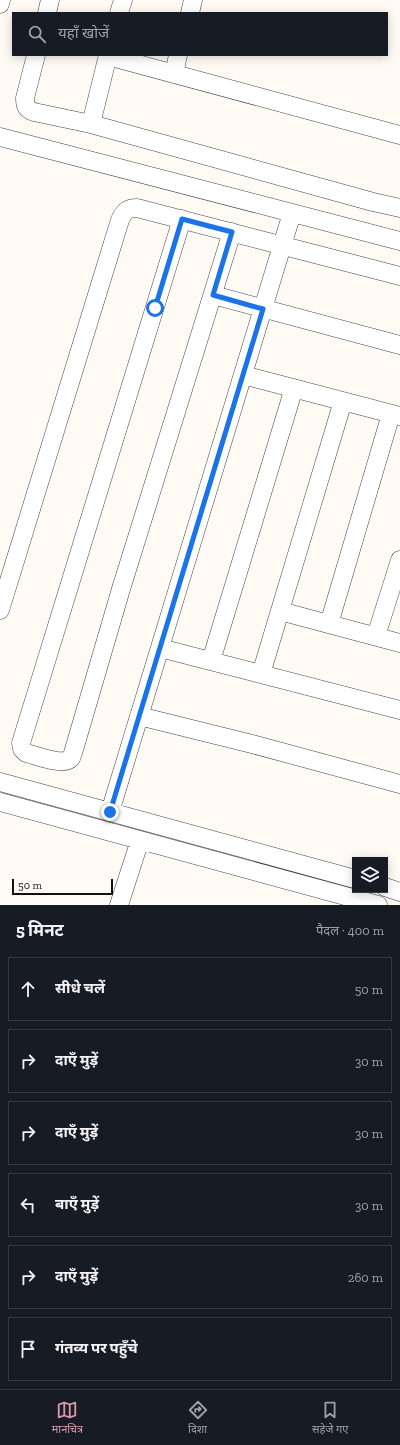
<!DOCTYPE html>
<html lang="hi">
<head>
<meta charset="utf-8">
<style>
	body { margin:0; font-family:"Zilla Slab","Noto Sans Devanagari",serif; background:#20242c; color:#f1f3f6 }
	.controls { position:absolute; right:12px; bottom:12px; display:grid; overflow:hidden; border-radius:0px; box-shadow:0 2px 10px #0003 }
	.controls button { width:36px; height:36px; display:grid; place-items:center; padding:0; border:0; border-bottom:1px solid #363941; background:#171b24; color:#f1f3f6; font:20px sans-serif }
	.scale { position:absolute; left:12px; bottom:10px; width:101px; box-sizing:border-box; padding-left:4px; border:2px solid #101010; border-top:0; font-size:11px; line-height:14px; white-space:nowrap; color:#101010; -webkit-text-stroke:3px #fff; paint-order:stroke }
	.stop { position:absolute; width:12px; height:12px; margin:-9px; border:3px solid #1a73e8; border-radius:50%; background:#fff }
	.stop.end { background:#1a73e8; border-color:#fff; box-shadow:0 1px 4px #0008 }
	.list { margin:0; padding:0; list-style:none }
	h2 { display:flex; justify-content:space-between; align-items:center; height:52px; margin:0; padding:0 16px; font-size:17px }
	h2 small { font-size:13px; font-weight:400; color:#9ea1a6 }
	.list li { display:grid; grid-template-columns:26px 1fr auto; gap:12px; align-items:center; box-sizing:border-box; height:64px; margin:0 8px 8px; padding:0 8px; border:1px solid #363941; border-radius:0px }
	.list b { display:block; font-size:15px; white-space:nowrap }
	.list em { font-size:13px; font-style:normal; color:#9ea1a6 }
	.icon { flex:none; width:22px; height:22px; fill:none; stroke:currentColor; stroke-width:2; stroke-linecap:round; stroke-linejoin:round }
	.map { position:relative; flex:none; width:400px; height:905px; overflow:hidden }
	.search { position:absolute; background:#171b24; box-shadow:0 2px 10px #0003; left:12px; right:12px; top:12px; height:44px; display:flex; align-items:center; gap:10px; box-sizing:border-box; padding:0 14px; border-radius:0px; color:#9ea1a6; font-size:15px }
	.sheet { height:484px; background:#171b24 }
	nav { display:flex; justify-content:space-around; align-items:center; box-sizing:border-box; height:56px; border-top:1px solid #363941; background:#171b24; font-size:11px; color:#9ea1a6 }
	nav a { display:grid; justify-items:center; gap:2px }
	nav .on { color:#da99ac }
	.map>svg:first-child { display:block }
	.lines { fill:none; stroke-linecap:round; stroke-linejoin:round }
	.minor-casing { stroke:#434343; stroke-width:19 }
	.minor { stroke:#fff; stroke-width:18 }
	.route { stroke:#1a73e8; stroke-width:5 }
</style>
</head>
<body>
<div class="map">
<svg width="400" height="905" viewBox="0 0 400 905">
	<rect width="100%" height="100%" fill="#fffaf3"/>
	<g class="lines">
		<defs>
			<path id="minor" d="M0,4L1,0
				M47,13L50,0
				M119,13L123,0
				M190,13L193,0
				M36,55L25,98C25,106 26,109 34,112L91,124L373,202L400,208
				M108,56L400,135
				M174,74L178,55
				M91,124L108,55
				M0,137L400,241
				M182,219L21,743L22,749L26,753C35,755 63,766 70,759C72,758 72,755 73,753L121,589L232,232
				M213,295L400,345
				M243,375L400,416
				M0,610L120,220C124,211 128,208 137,208L400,276
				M280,611L400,643
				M329,624L391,414
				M376,636L400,560
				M160,648L400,710
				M211,661L294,388
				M261,674L343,401
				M139,716L252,744L400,784
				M0,782L355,879
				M0,802L378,905
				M110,812L292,213
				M385,887L400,892
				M119,905L140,840"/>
		</defs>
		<use href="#minor" class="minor-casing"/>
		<use href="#minor" class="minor"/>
	</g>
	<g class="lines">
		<path class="route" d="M110,812L263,309L213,295L232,232L182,219L155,308"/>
	</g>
</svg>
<div class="controls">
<button><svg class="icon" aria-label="layers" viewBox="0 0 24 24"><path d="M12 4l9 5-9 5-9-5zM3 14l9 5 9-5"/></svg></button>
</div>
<div class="scale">50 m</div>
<div class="stop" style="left:155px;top:308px"></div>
<div class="stop end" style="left:110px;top:812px"></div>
<div class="search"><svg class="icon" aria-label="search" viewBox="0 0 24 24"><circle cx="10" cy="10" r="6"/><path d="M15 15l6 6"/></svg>यहाँ खोजें</div>
</div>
<section class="sheet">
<h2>5 मिनट<small>पैदल · 400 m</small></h2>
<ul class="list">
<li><svg class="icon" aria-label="ahead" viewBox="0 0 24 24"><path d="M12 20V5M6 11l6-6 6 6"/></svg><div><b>सीधे चलें</b></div><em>50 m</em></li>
<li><svg class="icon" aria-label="right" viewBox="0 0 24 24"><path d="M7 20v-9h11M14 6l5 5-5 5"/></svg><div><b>दाएँ मुड़ें</b></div><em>30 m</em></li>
<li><svg class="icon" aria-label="right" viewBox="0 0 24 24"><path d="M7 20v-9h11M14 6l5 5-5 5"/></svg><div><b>दाएँ मुड़ें</b></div><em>30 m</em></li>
<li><svg class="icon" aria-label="left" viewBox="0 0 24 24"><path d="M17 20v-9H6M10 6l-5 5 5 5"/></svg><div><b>बाएँ मुड़ें</b></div><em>30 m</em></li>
<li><svg class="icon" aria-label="right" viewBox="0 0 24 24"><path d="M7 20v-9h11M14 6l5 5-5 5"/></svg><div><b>दाएँ मुड़ें</b></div><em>260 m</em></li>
<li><svg class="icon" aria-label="arrive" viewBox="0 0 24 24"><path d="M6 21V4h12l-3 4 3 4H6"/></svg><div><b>गंतव्य पर पहुँचे</b></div></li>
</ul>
</section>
<nav>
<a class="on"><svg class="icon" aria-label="map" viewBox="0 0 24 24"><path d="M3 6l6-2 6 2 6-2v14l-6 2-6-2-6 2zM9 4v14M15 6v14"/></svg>मानचित्र</a>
<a><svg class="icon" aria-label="directions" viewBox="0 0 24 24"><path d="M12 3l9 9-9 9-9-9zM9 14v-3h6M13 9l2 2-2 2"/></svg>दिशा</a>
<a><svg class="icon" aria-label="saved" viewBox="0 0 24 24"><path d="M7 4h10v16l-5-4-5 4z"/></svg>सहेजे गए</a>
</nav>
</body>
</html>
